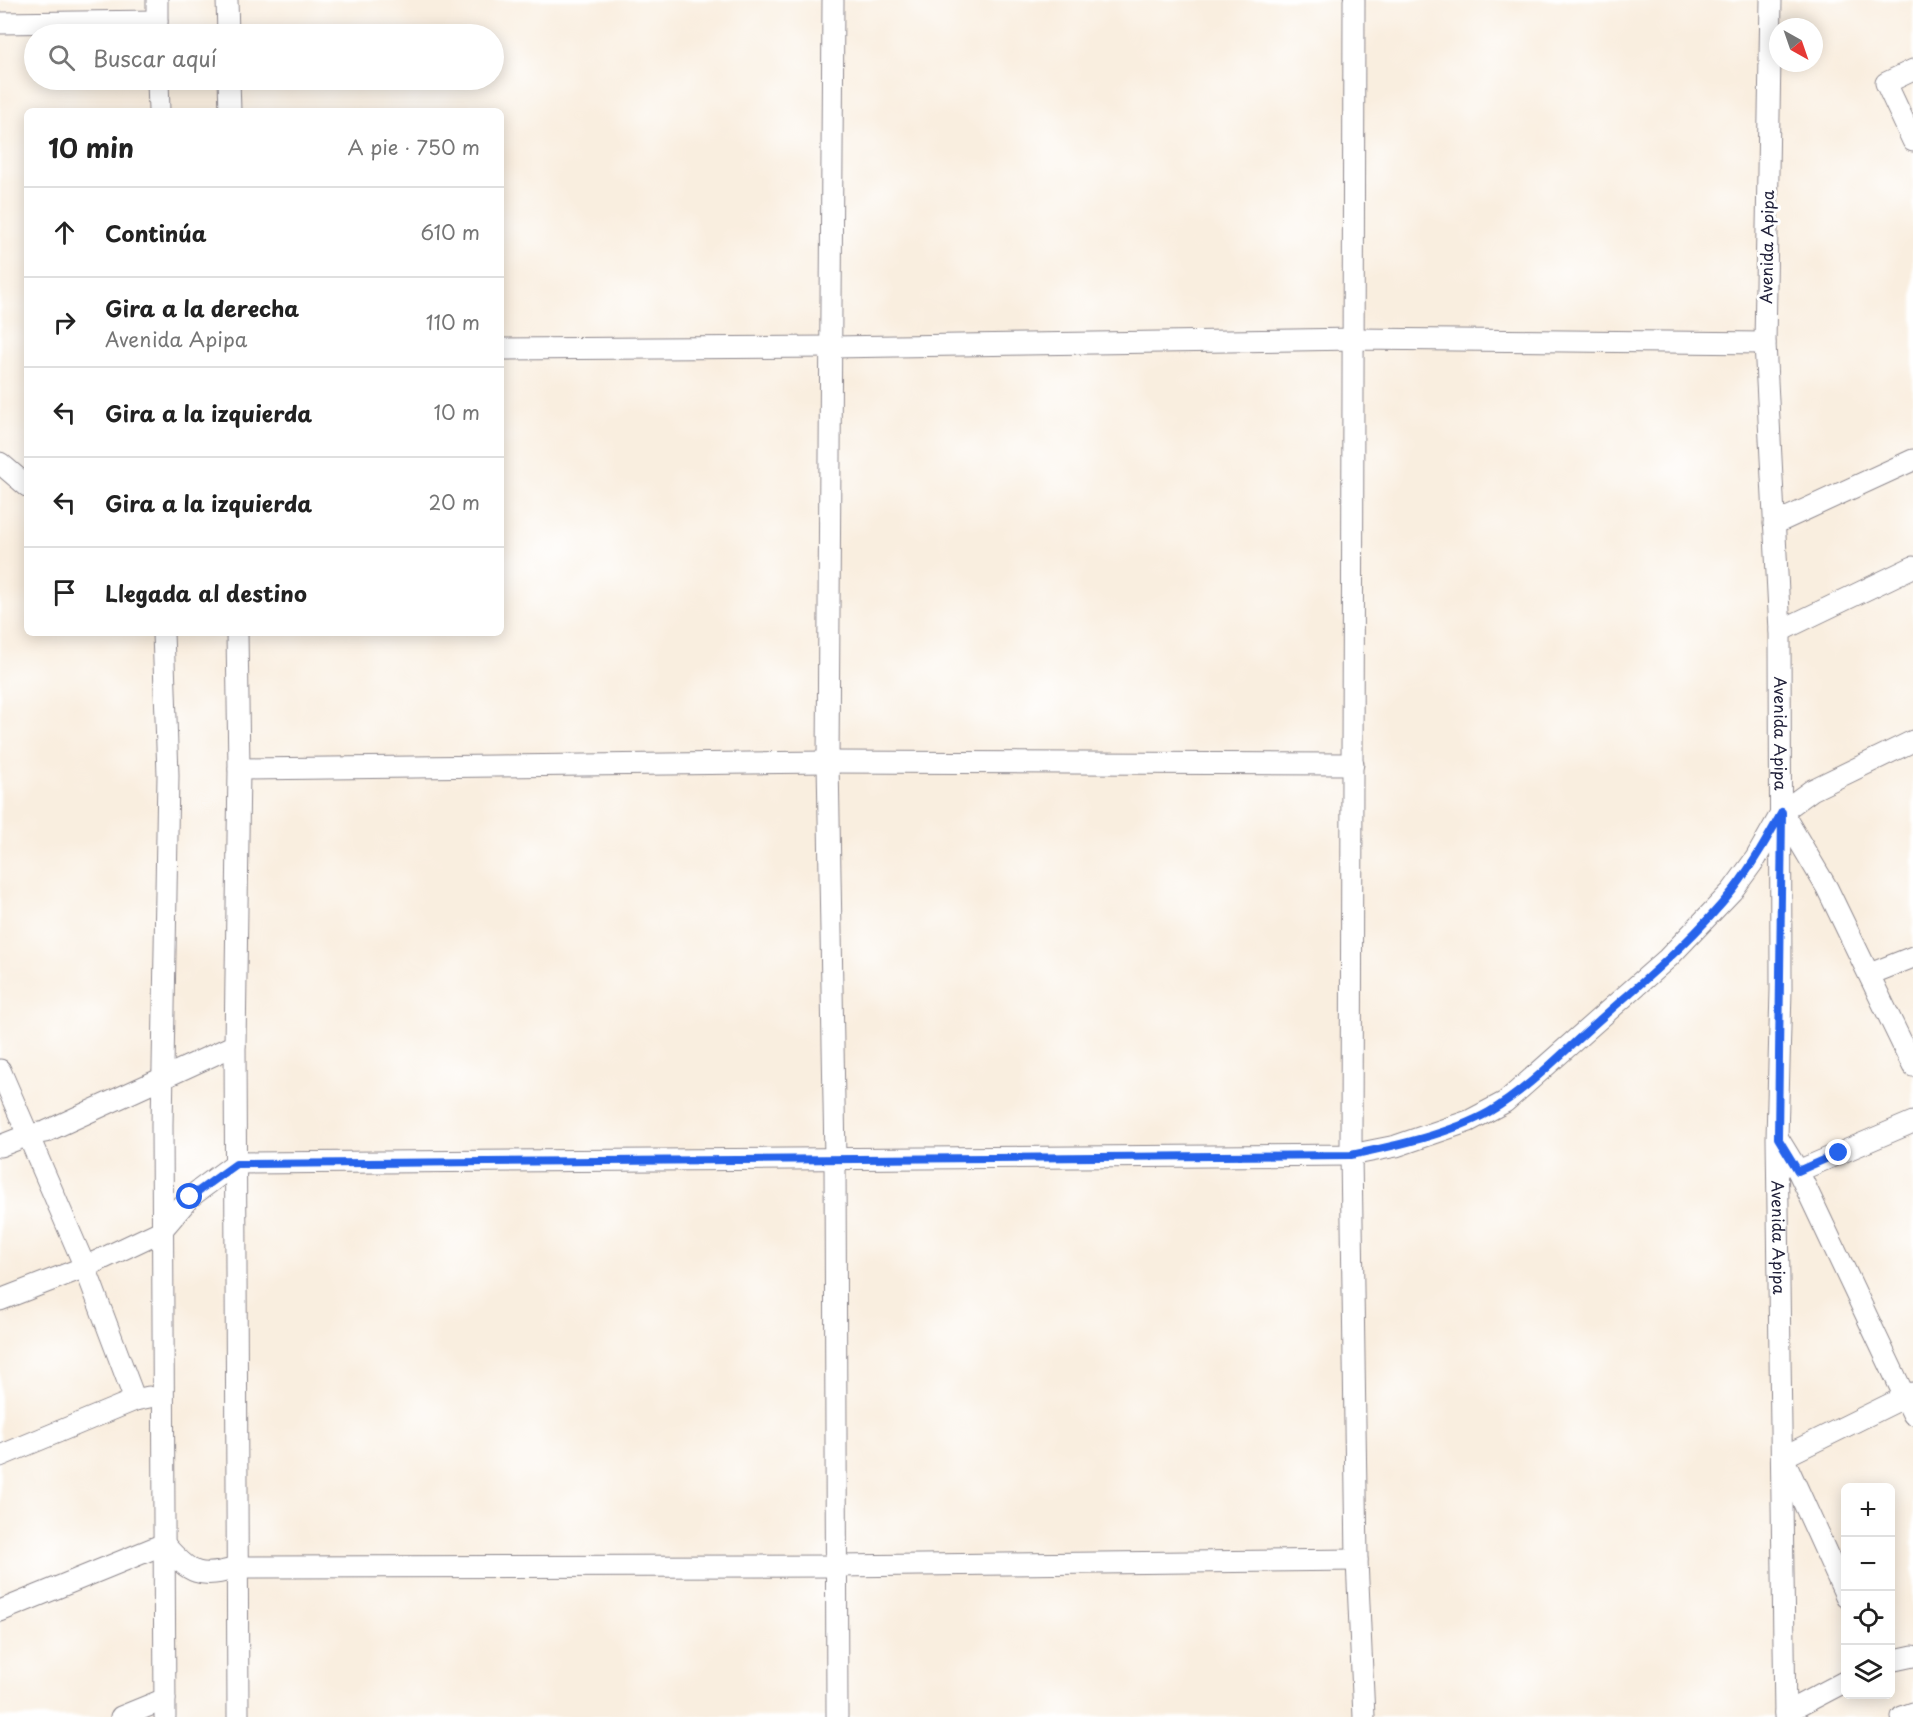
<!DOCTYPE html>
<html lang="es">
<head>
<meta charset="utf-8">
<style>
	body { margin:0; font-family:"Playpen Sans",sans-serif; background:#f2f2f2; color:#222 }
	.controls { position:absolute; right:18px; bottom:18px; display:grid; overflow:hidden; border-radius:9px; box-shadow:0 3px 15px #0003 }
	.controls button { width:54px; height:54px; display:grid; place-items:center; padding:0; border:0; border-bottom:2px solid #e0e0e0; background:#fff; color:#222; font:30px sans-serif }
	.compass { position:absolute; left:1769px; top:18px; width:54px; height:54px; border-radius:50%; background:#fff; box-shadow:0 3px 15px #0003; rotate:140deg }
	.stop { position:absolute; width:18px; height:18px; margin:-14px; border:4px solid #2563eb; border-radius:50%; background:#fff }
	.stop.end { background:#2563eb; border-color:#fff; box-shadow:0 2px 6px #0008 }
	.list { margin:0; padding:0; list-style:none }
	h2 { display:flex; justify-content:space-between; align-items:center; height:78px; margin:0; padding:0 24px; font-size:26px }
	h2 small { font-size:20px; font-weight:400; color:#767676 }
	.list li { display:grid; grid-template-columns:39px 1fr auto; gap:18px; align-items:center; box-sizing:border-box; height:90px; padding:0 24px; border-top:2px solid #e0e0e0 }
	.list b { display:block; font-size:22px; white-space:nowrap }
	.list p { margin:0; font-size:20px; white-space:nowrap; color:#767676 }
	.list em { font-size:20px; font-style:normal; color:#767676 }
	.icon { flex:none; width:33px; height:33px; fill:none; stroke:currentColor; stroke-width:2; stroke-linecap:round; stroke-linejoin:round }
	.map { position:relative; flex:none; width:1913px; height:1717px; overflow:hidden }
	.search { position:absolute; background:#fff; box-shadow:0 3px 15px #0003; left:24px; top:24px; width:480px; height:66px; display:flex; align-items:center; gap:15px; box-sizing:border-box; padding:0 21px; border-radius:33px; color:#767676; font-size:22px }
	.panel { position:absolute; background:#fff; box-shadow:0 3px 15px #0003; left:24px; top:108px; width:480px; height:528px; border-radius:9px }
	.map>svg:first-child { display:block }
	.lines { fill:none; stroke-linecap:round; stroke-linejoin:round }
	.minor-casing { stroke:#8e888d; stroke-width:23 }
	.minor { stroke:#fff; stroke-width:21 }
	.route { stroke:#2563eb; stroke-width:8 }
	.labels { text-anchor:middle; stroke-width:6; stroke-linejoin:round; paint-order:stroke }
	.street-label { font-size:16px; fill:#22223b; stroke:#fff }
</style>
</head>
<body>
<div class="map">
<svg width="1913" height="1717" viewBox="0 0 1913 1717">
	<rect width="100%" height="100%" fill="#fff"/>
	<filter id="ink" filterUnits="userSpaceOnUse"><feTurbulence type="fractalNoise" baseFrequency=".0167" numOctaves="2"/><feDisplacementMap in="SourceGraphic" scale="12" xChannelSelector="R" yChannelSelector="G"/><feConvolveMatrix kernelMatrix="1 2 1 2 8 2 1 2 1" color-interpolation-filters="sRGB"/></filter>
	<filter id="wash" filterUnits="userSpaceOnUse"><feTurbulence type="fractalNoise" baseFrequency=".008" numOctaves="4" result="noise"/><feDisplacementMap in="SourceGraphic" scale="24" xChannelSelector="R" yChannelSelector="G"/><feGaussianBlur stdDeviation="1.35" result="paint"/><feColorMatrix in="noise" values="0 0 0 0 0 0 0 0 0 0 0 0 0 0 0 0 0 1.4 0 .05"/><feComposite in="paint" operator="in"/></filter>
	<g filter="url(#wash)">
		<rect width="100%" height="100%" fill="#f9eedf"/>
	</g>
	<g filter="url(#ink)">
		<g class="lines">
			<defs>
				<g id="minor">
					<path d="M157,0V34"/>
					<path d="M227,0L228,34"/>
					<path d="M833,0L828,762L835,1158L837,1717"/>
					<path d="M1354,0L1351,1155L1357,1560L1364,1717"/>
					<path id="s1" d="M1771,0L1765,343L1780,631L1781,990L1777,1138L1785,1717"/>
					<path d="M0,23L157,21"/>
					<path d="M1913,70L1886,83L1913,141"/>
					<path d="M158,80L159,111"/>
					<path d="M229,80L230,111"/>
					<path d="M501,349L832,347L1355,339L1765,343"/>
					<path d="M0,463L27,486"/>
					<path d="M1774,524L1913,460"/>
					<path d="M1780,631L1913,567"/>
					<path d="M163,633L168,775L162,1125L165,1717"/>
					<path d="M237,633L239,769L235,1045L238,1717"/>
					<path d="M239,769L828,762L1353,764"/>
					<path d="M1782,812L1827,888L1913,1066"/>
					<path d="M1870,974L1913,957"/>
					<path d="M0,1070L85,1267L135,1400"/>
					<path d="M1779,1140L1798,1171L1913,1414"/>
					<path d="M0,1146L28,1135L45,1132L235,1045"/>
					<path d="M1798,1171L1913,1122"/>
					<path d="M0,1300L85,1267L161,1231L190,1197L236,1163L1351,1155L1396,1146L1469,1121L1505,1102L1668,958L1732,891L1756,858L1782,812L1812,790L1913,741"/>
					<path d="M0,1456L135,1400L149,1397"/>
					<path d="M1846,1596L1783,1457L1913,1393"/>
					<path d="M0,1611L164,1544C190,1574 200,1580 239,1567L837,1566L1357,1560"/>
					<path d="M1890,1661L1913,1656"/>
					<path d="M1785,1713L1846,1681"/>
					<path d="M121,1717L165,1699"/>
					<path d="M1902,1717L1913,1713"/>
				</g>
			</defs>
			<use href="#minor" class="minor-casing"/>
			<use href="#minor" class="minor"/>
		</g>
	</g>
	<g class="lines" filter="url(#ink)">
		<path class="route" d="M190,1197L236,1164L1351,1155C1394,1146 1450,1134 1489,1112C1525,1091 1556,1059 1587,1031C1637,986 1692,942 1734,889C1753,864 1767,839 1782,812L1778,1138L1798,1171L1839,1153"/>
	</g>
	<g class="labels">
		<g class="street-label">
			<text transform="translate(1767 247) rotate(-89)" y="6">Avenida Apipa</text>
			<text dy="6" stroke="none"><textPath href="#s1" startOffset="734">Avenida Apipa</textPath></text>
			<text dy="6" stroke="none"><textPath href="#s1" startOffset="1238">Avenida Apipa</textPath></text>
		</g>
	</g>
</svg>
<div class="controls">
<button>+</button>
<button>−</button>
<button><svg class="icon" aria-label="locate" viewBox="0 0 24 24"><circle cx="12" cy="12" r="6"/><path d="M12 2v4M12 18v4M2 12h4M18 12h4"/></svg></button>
<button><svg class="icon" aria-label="layers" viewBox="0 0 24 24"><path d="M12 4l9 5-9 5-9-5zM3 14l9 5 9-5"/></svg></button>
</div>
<svg class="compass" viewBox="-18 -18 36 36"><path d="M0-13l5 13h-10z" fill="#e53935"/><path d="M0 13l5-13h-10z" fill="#767676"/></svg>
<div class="stop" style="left:190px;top:1197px"></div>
<div class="stop end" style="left:1839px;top:1153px"></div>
<div class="search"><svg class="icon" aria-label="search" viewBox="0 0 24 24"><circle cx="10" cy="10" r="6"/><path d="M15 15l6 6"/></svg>Buscar aquí</div>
<section class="panel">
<h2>10 min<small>A pie · 750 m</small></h2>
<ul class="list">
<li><svg class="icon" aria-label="ahead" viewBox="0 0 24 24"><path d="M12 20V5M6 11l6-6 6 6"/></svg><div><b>Continúa</b></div><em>610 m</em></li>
<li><svg class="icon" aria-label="right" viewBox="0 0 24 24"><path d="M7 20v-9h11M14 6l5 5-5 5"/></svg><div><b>Gira a la derecha</b><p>Avenida Apipa</p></div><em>110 m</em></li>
<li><svg class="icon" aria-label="left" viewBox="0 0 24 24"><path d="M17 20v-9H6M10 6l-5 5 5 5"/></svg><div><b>Gira a la izquierda</b></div><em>10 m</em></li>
<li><svg class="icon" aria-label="left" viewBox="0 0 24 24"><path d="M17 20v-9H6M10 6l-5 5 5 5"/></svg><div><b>Gira a la izquierda</b></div><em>20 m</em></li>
<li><svg class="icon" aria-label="arrive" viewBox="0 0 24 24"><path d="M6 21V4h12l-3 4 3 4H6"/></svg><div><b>Llegada al destino</b></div></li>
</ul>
</section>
</div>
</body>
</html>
